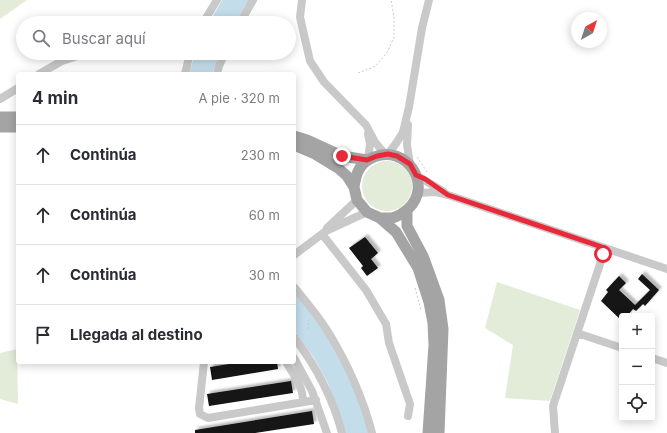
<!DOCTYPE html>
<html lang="es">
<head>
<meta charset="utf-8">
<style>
	body { margin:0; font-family:Inter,sans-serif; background:#f7f7f7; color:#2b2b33 }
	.controls { position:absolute; right:12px; bottom:12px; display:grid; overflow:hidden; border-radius:4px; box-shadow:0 2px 10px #0003 }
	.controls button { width:36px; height:36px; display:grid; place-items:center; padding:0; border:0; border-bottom:1px solid #e1e1e2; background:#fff; color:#2b2b33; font:20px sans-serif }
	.compass { position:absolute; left:571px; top:12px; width:36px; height:36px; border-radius:50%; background:#fff; box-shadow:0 2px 10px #0003; rotate:39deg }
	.stop { position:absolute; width:12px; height:12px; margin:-9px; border:3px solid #e92939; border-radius:50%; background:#fff }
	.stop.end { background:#e92939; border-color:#fff; box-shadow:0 1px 4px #0008 }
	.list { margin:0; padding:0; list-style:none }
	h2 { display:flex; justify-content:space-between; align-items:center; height:52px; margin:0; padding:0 16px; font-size:17px }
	h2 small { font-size:13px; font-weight:400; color:#7c7c81 }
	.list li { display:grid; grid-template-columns:26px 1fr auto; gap:12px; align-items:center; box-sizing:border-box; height:60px; padding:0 16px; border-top:1px solid #e1e1e2 }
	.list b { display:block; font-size:15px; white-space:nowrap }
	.list em { font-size:13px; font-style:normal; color:#7c7c81 }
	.icon { flex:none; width:22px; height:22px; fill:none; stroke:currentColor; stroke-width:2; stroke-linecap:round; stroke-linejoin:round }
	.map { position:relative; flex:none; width:667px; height:433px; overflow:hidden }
	.search { position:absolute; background:#fff; box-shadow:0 2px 10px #0003; left:16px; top:16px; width:280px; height:44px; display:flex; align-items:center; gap:10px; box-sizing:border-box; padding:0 14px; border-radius:22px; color:#7c7c81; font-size:15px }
	.panel { position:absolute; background:#fff; box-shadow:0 2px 10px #0003; left:16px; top:72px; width:280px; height:292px; border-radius:4px }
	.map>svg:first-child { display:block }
	.green { fill:#e3ebd9 }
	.water { fill:#c4ddeb }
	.building { fill:#131313; filter:url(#shadow) }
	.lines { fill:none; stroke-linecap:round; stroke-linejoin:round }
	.path { stroke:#c9c9c9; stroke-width:1; stroke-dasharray:2 2; stroke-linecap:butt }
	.minor { stroke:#c9c9c9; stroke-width:8 }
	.major { stroke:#a4a4a4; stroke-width:11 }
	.route { stroke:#e92939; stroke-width:5 }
</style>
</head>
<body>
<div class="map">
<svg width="667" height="433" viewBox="0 0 667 433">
	<defs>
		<filter id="shadow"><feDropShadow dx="3" dy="-3" stdDeviation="1" flood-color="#0004"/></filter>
	</defs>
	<rect width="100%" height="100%" fill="#fff"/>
	<path class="green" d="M0,0H27L0,19Z
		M362 186a25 25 0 1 1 50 0a25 25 0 1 1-50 0Z
		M497,282L580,310L550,401L505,398L513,345L485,328Z
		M17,349L18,404L0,399V353Z"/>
	<path class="water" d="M222,0H249L235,23H209Z
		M195,53H220L212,74H189Z
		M294,291C311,314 329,336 342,361C354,384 361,409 369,433H346L328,383L314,358L294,330Z"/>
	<path class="building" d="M365,237L378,253L371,259L378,268L367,276L361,268L363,266L349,248Z
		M642,274L659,290L645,306L643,304L636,311L633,309L627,316H622V321L601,301L608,292L606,290L619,276L626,283L619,290L635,305L650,290L638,279Z
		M242,362H277L278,369L212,380L210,367Z
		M291,381L293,393L209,406L207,394Z
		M312,411L314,424L255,433H195V430Z"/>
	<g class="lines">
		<path class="path" d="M358,73L376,66L388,51L394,37V17L391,0
			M417,157L427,172
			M415,288L421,310
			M308,329L309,317"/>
		<path class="minor" d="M302,0L300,17L310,61L324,82L366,125L375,142L385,154
			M203,23L217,0
			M240,23L253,0
			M39,74L62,61L87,53
			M185,74L190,53
			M217,74L219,66L225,53
			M0,99L18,88
			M408,125L407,145L410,164
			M368,134L370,144L368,159
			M388,154L397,142L403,132L409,107L422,28L429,0
			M416,175L444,192
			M417,193L436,192L448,195L667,269
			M328,230L367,212
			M322,234L366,290L386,324L389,343L410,404L408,416
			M294,255L326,231L327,228L357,200
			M295,288C307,303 320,318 330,335C348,365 363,398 372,433
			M577,333L622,348
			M294,337C315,365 333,398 342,433
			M294,358L312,391L327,433
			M652,358L667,363
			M204,362L199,408L200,414L208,418L316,400
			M286,362C294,375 303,386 303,402
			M555,433L553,406L605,249"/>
		<path class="major" d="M0,117H18
			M0,127H18
			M294,136L307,140L342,156L367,160
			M294,145L315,154L338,168L347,176L354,187L357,200L367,212L380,218L396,232L418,268L429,302L433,323L434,345L428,433
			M354,187C356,173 360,162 374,157C406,144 434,185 408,209C403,213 398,217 392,218C388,218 384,218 380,218
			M407,210V226L423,256L439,300L443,329L439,433"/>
	</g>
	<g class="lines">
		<path class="route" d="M342,156L367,160L377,156L388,154L397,156L410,164L416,175L425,179L448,195L605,248L603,254"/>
	</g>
</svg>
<div class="controls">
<button>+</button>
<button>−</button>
<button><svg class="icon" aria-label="locate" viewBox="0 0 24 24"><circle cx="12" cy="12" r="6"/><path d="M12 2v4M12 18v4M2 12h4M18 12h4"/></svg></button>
</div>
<svg class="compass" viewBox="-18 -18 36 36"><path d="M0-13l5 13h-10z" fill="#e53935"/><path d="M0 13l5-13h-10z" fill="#7c7c81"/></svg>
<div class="stop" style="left:603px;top:254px"></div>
<div class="stop end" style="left:342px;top:156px"></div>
<div class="search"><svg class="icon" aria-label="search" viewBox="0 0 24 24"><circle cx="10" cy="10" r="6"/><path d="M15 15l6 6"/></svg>Buscar aquí</div>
<section class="panel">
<h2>4 min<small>A pie · 320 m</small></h2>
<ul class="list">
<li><svg class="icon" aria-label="ahead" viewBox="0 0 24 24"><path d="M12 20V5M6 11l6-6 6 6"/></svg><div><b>Continúa</b></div><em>230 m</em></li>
<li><svg class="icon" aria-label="ahead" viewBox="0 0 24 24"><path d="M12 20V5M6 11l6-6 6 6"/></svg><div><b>Continúa</b></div><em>60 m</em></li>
<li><svg class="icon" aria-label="ahead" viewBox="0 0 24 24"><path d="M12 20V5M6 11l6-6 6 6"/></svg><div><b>Continúa</b></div><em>30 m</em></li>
<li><svg class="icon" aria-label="arrive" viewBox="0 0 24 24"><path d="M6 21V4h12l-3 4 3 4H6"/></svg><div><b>Llegada al destino</b></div></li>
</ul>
</section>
</div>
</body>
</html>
